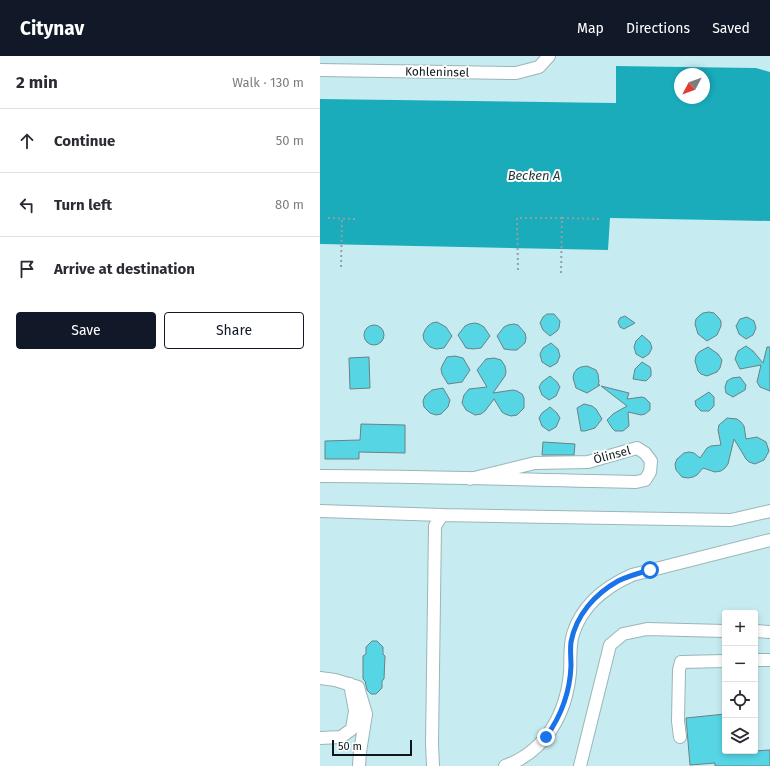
<!DOCTYPE html>
<html lang="en">
<head>
<meta charset="utf-8">
<style>
	body { margin:0; font-family:"Fira Sans",sans-serif; background:#f7f7f7; color:#2b2b33 }
	.controls { position:absolute; right:12px; bottom:12px; display:grid; overflow:hidden; border-radius:4px; box-shadow:0 2px 6px #0003 }
	.controls button { width:36px; height:36px; display:grid; place-items:center; padding:0; border:0; border-bottom:1px solid #e1e1e2; background:#fff; color:#2b2b33; font:20px sans-serif }
	.compass { position:absolute; left:354px; top:12px; width:36px; height:36px; border-radius:50%; background:#fff; box-shadow:0 2px 6px #0003; rotate:229deg }
	.scale { position:absolute; left:12px; bottom:10px; width:80px; box-sizing:border-box; padding-left:4px; border:2px solid #0f191b; border-top:0; font-size:11px; line-height:14px; white-space:nowrap; color:#0f191b; -webkit-text-stroke:3px #fff; paint-order:stroke }
	.stop { position:absolute; width:12px; height:12px; margin:-9px; border:3px solid #1a73e8; border-radius:50%; background:#fff }
	.stop.end { background:#1a73e8; border-color:#fff; box-shadow:0 1px 4px #0008 }
	.list { margin:0; padding:0; list-style:none }
	h2 { display:flex; justify-content:space-between; align-items:center; height:52px; margin:0; padding:0 16px; font-size:17px }
	h2 small { font-size:13px; font-weight:400; color:#7c7c81 }
	.list li { display:grid; grid-template-columns:26px 1fr auto; gap:12px; align-items:center; box-sizing:border-box; height:64px; padding:0 16px; border-top:1px solid #e1e1e2 }
	.list b { display:block; font-size:15px; white-space:nowrap }
	.list em { font-size:13px; font-style:normal; color:#7c7c81 }
	.actions { display:flex; gap:8px; padding:12px 16px }
	.actions a { flex:1; padding:9px 0; border:1px solid #111827; border-radius:4px; text-align:center; font-size:14px; color:#111827 }
	.actions .main { background:#111827; color:#fff }
	.icon { flex:none; width:22px; height:22px; fill:none; stroke:currentColor; stroke-width:2; stroke-linecap:round; stroke-linejoin:round }
	.map { position:relative; flex:none; width:450px; height:710px; overflow:hidden }
	header { display:flex; align-items:center; gap:24px; box-sizing:border-box; height:56px; padding:0 20px; background:#111827; color:#fff }
	header strong { font-size:19px }
	nav { display:flex; gap:22px; margin-inline-start:auto; font-size:14px }
	main { display:flex }
	aside { flex:1; background:#fff }
	.map>svg:first-child { display:block }
	.built { fill:#c6ecf1; fill-rule:evenodd }
	.water { fill:#1aacbb; fill-rule:evenodd }
	.building { fill:#56d5e4; stroke:#698285 }
	.lines { fill:none; stroke-linecap:round; stroke-linejoin:round }
	.minor-casing { stroke:#9bb5b8; stroke-width:14 }
	.path { stroke:#8da2a5; stroke-width:2; stroke-dasharray:2 3; stroke-linecap:butt }
	.minor { stroke:#fff; stroke-width:12 }
	.route { stroke:#1a73e8; stroke-width:5 }
	.labels { text-anchor:middle; stroke-width:4; stroke-linejoin:round; paint-order:stroke }
	.street-label { font-size:12px; fill:#0f191b; stroke:#fff }
	.water-label { font-size:13px; font-style:italic; fill:#1f3538; stroke:#fff }
</style>
</head>
<body>
<header>
<strong>Citynav</strong>
<nav><a>Map</a><a>Directions</a><a>Saved</a></nav>
</header>
<main>
<aside>
<h2>2 min<small>Walk · 130 m</small></h2>
<ul class="list">
<li><svg class="icon" aria-label="ahead" viewBox="0 0 24 24"><path d="M12 20V5M6 11l6-6 6 6"/></svg><div><b>Continue</b></div><em>50 m</em></li>
<li><svg class="icon" aria-label="left" viewBox="0 0 24 24"><path d="M17 20v-9H6M10 6l-5 5 5 5"/></svg><div><b>Turn left</b></div><em>80 m</em></li>
<li><svg class="icon" aria-label="arrive" viewBox="0 0 24 24"><path d="M6 21V4h12l-3 4 3 4H6"/></svg><div><b>Arrive at destination</b></div></li>
</ul>
<div class="actions"><a class="main">Save</a><a>Share</a></div>
</aside>
<div class="map">
<svg width="450" height="710" viewBox="0 0 450 710">
	<rect width="100%" height="100%" fill="#d9f4f8"/>
	<path class="built" d="M0,0H450V16L436,12L296,10V47L0,43Z
		M290,162L450,165V710H0V188L287,194ZM405,557H435V695H405Z"/>
	<path class="water" d="M296,10L436,12L450,16V165L290,162L288,194L0,188V43L296,47ZM360,18H384V42H360Z"/>
	<path class="building" d="M389,256L394,257L398,261L401,265V270L397,279L387,285L378,278L375,268L376,263L380,259L383,257Z
		M227,258H234L240,265L239,272L237,275L230,280L223,274L220,267L223,261Z
		M305,260L315,267L304,273L300,271L298,266L300,262Z
		M427,261L434,265L436,272L433,279L426,283L419,278L416,270L420,263Z
		M117,266L126,271L132,280L124,292L116,293L110,291L107,288L104,284L103,279L105,274L108,270L112,267Z
		M155,267L159,268L164,271L170,280L161,292L153,293L146,292L138,279L145,270L149,268Z
		M194,268L198,269L205,277L206,282L205,287L197,294H192L184,293L177,280L184,271L188,269Z
		M44 279a10 10 0 1 1 20 0a10 10 0 1 1-20 0Z
		M322,279L330,286L332,292L329,298L323,302L316,298L314,291L316,285Z
		M231,287L238,293L240,300L237,307L230,311L222,306L220,298L223,292Z
		M426,290L433,295L443,307L447,291H450V335L440,331L437,326L441,309L420,313L415,303L418,295Z
		M388,291L398,298L402,304L400,312L397,316L387,320L381,318L378,315L375,305L376,300L379,296Z
		M135,300L143,302L150,314L142,326L128,328L122,318L121,313L123,308L127,301Z
		M49,301L50,332L30,333L29,302Z
		M174,302L181,304L185,310L186,316L185,320L173,337L193,334L197,335L202,338L204,342V352L197,359L191,360L185,358L182,356L174,343L165,355L161,358L155,359L146,354L142,347L144,339L149,333L167,331L157,314L166,303Z
		M322,306L330,311L331,314V320L326,325L313,323L315,313Z
		M267,310L276,314L278,318L279,326L278,329H280L267,337L256,332L253,322L254,317L257,313L261,311Z
		M230,320L237,326L240,331L236,340L229,344L222,339L219,331L222,326Z
		M420,321L426,329L425,334L413,341L406,337L405,331L407,325L412,322Z
		M281,330L309,337L307,343L322,341L325,342L330,347V354L325,358L321,359L308,356L309,370L303,375H295L292,372L287,364L293,358L307,350Z
		M123,332L130,344L128,351L121,358L116,359L110,357L104,351L103,345L105,340L112,334Z
		M389,336L394,341V350L389,355H381L376,350L375,345Z
		M264,348L272,350L276,353L282,363L275,372L265,375H261L257,352Z
		M230,351L237,357L240,362L236,371L229,375L222,370L219,362L222,357Z
		M407,362L417,363L421,366L424,370L426,383L437,381L446,386L449,395L444,404L435,408L429,406L426,403L414,383L408,408L405,412L401,415L395,416L383,412L377,419L373,421L368,422L362,421L356,414L355,408L357,403L364,397L369,396L374,397L380,402L387,392L391,390L401,389L398,374L399,369Z
		M41,368L85,369V397L39,396V403H5V385L40,384Z
		M223,386L255,388L254,399H222Z
		M52,585H57L63,591V598L65,600L64,623L62,625V632L56,638H51L47,634L45,625L43,623V600L46,598V591Z
		M405,658V695H417V696L450,694V710H395V707L370,709L366,662Z"/>
	<g class="lines">
		<defs>
			<path id="minor" d="M0,14L196,17L219,11L229,0
				M0,420C105,420 210,424 316,426L325,424L330,416L331,405L325,397L317,392L268,406L215,407L150,423
				M0,455L122,459L115,470L112,688L113,710
				M122,459L411,464L450,455
				M435,575L450,576
				M435,604H450
				M0,622L15,624L38,631L46,658L40,696L39,710
				M360,681L358,665L359,614L361,606L405,605
				M0,682L21,681L32,673L35,655L30,628
				M185,710C226,695 246,658 250,617C251,604 249,591 253,578C262,549 285,531 312,519L450,484
				M260,710L290,589L303,578L327,573L405,575"/>
		</defs>
		<use href="#minor" class="minor-casing"/>
		<path class="path" d="M8,162L35,163
			M242,162L282,163
			M21,211L22,163
			M198,214L197,162H242L241,219"/>
		<use href="#minor" class="minor"/>
	</g>
	<g class="lines">
		<path class="route" d="M226,681C241,660 250,636 251,610C251,602 250,594 251,586C256,559 275,538 298,525C308,520 319,517 330,514"/>
	</g>
	<g class="labels">
		<g class="street-label">
			<text transform="translate(117 16) rotate(1)" y="4">Kohleninsel</text>
			<text transform="translate(292 399) rotate(-15)" y="4">Ölinsel</text>
		</g>
		<g class="water-label">
			<text x="214" y="124">Becken A</text>
		</g>
	</g>
</svg>
<div class="controls">
<button>+</button>
<button>−</button>
<button><svg class="icon" aria-label="locate" viewBox="0 0 24 24"><circle cx="12" cy="12" r="6"/><path d="M12 2v4M12 18v4M2 12h4M18 12h4"/></svg></button>
<button><svg class="icon" aria-label="layers" viewBox="0 0 24 24"><path d="M12 4l9 5-9 5-9-5zM3 14l9 5 9-5"/></svg></button>
</div>
<svg class="compass" viewBox="-18 -18 36 36"><path d="M0-13l5 13h-10z" fill="#e53935"/><path d="M0 13l5-13h-10z" fill="#7c7c81"/></svg>
<div class="scale">50 m</div>
<div class="stop" style="left:330px;top:514px"></div>
<div class="stop end" style="left:226px;top:681px"></div>
</div>
</main>
</body>
</html>
